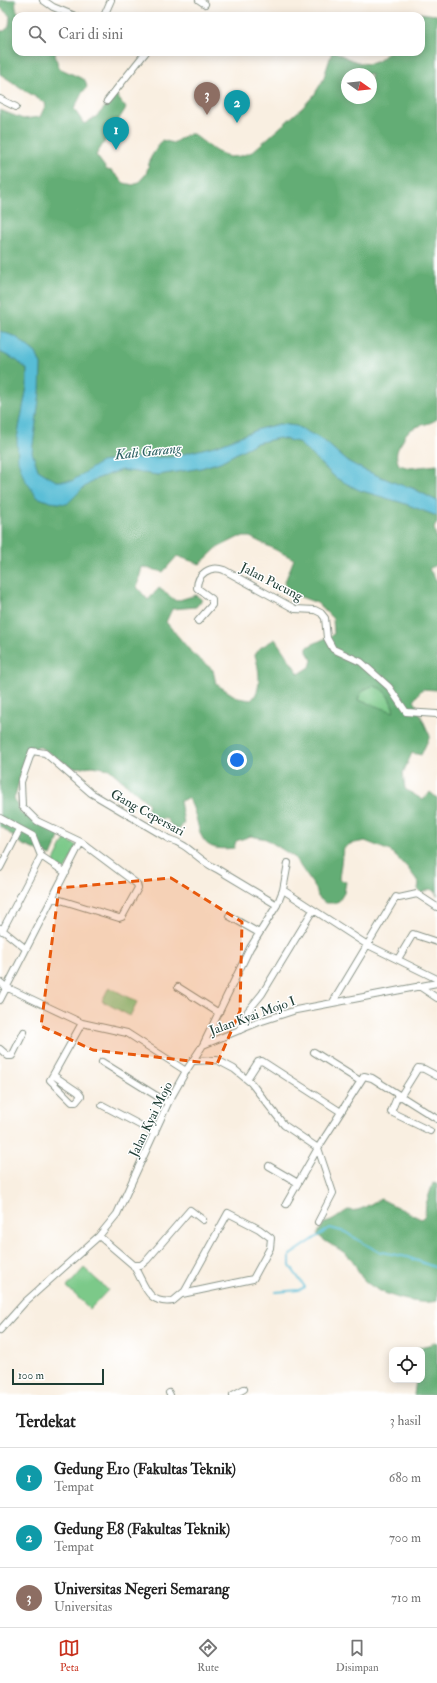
<!DOCTYPE html>
<html lang="id">
<head>
<meta charset="utf-8">
<style>
	body { margin:0; font-family:"IM FELL Double Pica",serif; background:#f6f6f6; color:#222 }
	.controls { position:absolute; right:12px; bottom:12px; display:grid; overflow:hidden; border-radius:8px; box-shadow:0 2px 10px #0003 }
	.controls button { width:36px; height:36px; display:grid; place-items:center; padding:0; border:0; border-bottom:1px solid #e0e0e0; background:#fff; color:#222; font:20px sans-serif }
	.compass { position:absolute; left:341px; top:68px; width:36px; height:36px; border-radius:50%; background:#fff; box-shadow:0 2px 10px #0003; rotate:105deg }
	.scale { position:absolute; left:12px; bottom:10px; width:92px; box-sizing:border-box; padding-left:4px; border:2px solid #1f3d34; border-top:0; font-size:11px; line-height:14px; white-space:nowrap; color:#1f3d34; -webkit-text-stroke:3px #fff; paint-order:stroke }
	.you { position:absolute; left:237px; top:760px; width:14px; height:14px; margin:-10px; border:3px solid #fff; border-radius:50%; background:#1a73e8; box-shadow:0 0 0 6px #1a73e833 }
	.badge { display:grid; place-items:center; width:26px; height:26px; border-radius:50%; background:#c8321e; color:#fff; font-size:13px; font-weight:700 }
	.pin { position:absolute; translate:-50% -33px; filter:drop-shadow(0 1px 2px #0008) }
	.pin::after { content:''; position:absolute; top:21px; width:14px; height:12px; background:inherit; clip-path:polygon(0 0,100% 0,50% 100%) }
	.list { margin:0; padding:0; list-style:none }
	h2 { display:flex; justify-content:space-between; align-items:center; height:52px; margin:0; padding:0 16px; font-size:17px }
	h2 small { font-size:13px; font-weight:400; color:#767676 }
	.list li { display:grid; grid-template-columns:26px 1fr auto; gap:12px; align-items:center; box-sizing:border-box; height:60px; padding:0 16px; border-top:1px solid #e0e0e0 }
	.list b { display:block; font-size:15px; white-space:nowrap }
	.list p { margin:0; font-size:13px; white-space:nowrap; color:#767676 }
	.list em { font-size:13px; font-style:normal; color:#767676 }
	.icon { flex:none; width:22px; height:22px; fill:none; stroke:currentColor; stroke-width:2; stroke-linecap:round; stroke-linejoin:round }
	.map { position:relative; flex:none; width:437px; height:1395px; overflow:hidden }
	.search { position:absolute; background:#fff; box-shadow:0 2px 10px #0003; left:12px; right:12px; top:12px; height:44px; display:flex; align-items:center; gap:10px; box-sizing:border-box; padding:0 14px; border-radius:12px; color:#767676; font-size:15px }
	.sheet { height:232px; background:#fff }
	nav { display:flex; justify-content:space-around; align-items:center; box-sizing:border-box; height:56px; border-top:1px solid #e0e0e0; background:#fff; font-size:11px; color:#767676 }
	nav a { display:grid; justify-items:center; gap:2px }
	nav .on { color:#c8321e }
	.map>svg:first-child { display:block }
	.green { fill:#7bc989; stroke:#4d835e }
	.forest { fill:#64ad75; stroke:#427554; fill-rule:evenodd }
	.water { fill:#58bdd6; stroke:#3c7d85 }
	.lines { fill:none; stroke-linecap:round; stroke-linejoin:round }
	.stream { stroke:#58bdd6; stroke-width:2 }
	.minor-casing { stroke:#8c968a; stroke-width:8 }
	.minor { stroke:#fff; stroke-width:6 }
	.marked { fill:#e8590c; fill-opacity:0.2; stroke:#e8590c; stroke-width:3; stroke-dasharray:8 5; stroke-linejoin:round }
	.labels { text-anchor:middle; stroke-width:3; stroke-linejoin:round; paint-order:stroke }
	.street-label { font-size:13px; fill:#1f3d34; stroke:#fff }
	.water-label { font-size:14px; font-style:italic; fill:#306365; stroke:#fff }
</style>
</head>
<body>
<div class="map">
<svg width="437" height="1395" viewBox="0 0 437 1395">
	<rect width="100%" height="100%" fill="#fff"/>
	<filter id="ink" filterUnits="userSpaceOnUse"><feTurbulence type="fractalNoise" baseFrequency=".025" numOctaves="2"/><feDisplacementMap in="SourceGraphic" scale="8" xChannelSelector="R" yChannelSelector="G"/><feConvolveMatrix kernelMatrix="1 2 1 2 8 2 1 2 1" color-interpolation-filters="sRGB"/></filter>
	<filter id="wash" filterUnits="userSpaceOnUse"><feTurbulence type="fractalNoise" baseFrequency=".012" numOctaves="4" result="noise"/><feDisplacementMap in="SourceGraphic" scale="16" xChannelSelector="R" yChannelSelector="G"/><feGaussianBlur stdDeviation="0.9" result="paint"/><feColorMatrix in="noise" values="0 0 0 0 0 0 0 0 0 0 0 0 0 0 0 0 0 1.4 0 .05"/><feComposite in="paint" operator="in"/></filter>
	<g filter="url(#wash)">
		<rect width="100%" height="100%" fill="#f9efe1"/>
		<path class="green" d="M374,686C387,689 391,701 395,713L358,700C361,691 366,687 374,686Z
			M65,839L77,846L65,870L53,863Z
			M109,987L137,1002L130,1016L102,1001Z
			M84,1268L108,1290L90,1309L67,1287Z"/>
		<path class="forest" d="M0,0H16C15,8 16,11 22,16H16V52H56L55,55L59,68L85,80L87,87L82,93L74,109L84,124L97,116L116,95L126,108L96,155L107,170L112,171L124,183L133,185L138,183L146,174L151,157L162,140L173,143L188,134H193L214,150L229,157L241,156L252,152L302,108L314,95L323,80L332,52H336C354,62 373,72 388,52H421V16H413L419,13L437,15V419C428,426 414,424 406,434C404,436 404,439 402,442C396,450 395,456 399,465L410,468L437,465V501L413,488L398,484L364,470L347,461L323,440L296,426L279,424L259,429L218,445L172,457L128,458L102,462L72,481H56L38,470L32,452L40,392L41,365L36,353L16,337L0,331V110L23,119L40,117L46,104L0,74V31H4L9,27L10,16L0,7ZM347,74H371V98H347Z
			M0,352L16,360L27,369V387L17,439L37,497L50,502L67,504L83,488L96,479L121,470L158,475L201,468L220,462L256,443L279,438L298,442L336,478L359,490L403,503L437,516V523L434,528L437,540V564L429,569L437,581V690L422,689L414,700L430,736L421,755L412,753L403,773L405,789L423,800L430,792L437,798V896L435,891L430,889L421,893L418,889L419,883L407,867L390,851L365,841L350,844L343,849L339,879L346,882L344,893L339,901L334,903H325L318,897L316,889L294,857L266,839L251,836L236,841L234,848C191,854 204,823 188,798L180,801L184,823L179,830L170,824L167,819L147,818L146,813L149,804L109,769L93,766L73,768L38,746C22,758 20,781 14,799L21,813L60,835L51,856L23,845L3,828L0,827ZM239,537H250L294,559L284,584L293,594L317,603L333,619L334,634L307,647V652L312,660L310,667L299,674L275,639L260,648L255,655C259,668 263,690 251,700L238,698L216,684L213,670L193,654L166,622L172,609L196,607L202,600L196,595L176,601L159,588L148,600L137,587L142,567L163,572L177,556L200,564L217,548ZM374,686C386,689 392,701 394,712L358,700C360,692 366,687 374,686Z
			M433,1183L437,1184V1301C417,1306 379,1295 364,1280C357,1273 356,1261 347,1255C337,1246 326,1244 317,1234L324,1223C334,1222 340,1214 348,1210C361,1213 369,1203 381,1199L421,1219L425,1215L426,1204Z
			M437,1342V1395H414L416,1380H422V1350H412C420,1346 428,1346 437,1342Z"/>
		<path class="water" d="M0,331L16,337L36,353L41,365L40,392L32,452L38,470L56,481H72L101,462L128,458L172,457L218,445L259,429L279,424L296,426L323,440L347,461L364,470L398,484L412,488L437,501V516L403,503L359,490L336,478L298,442L279,438L256,443L220,462L201,468L158,475L121,470L96,479L83,488L67,504L50,502L37,497L24,478L18,461L17,439L27,387V369L16,360L0,352Z"/>
		<g class="lines">
			<path class="stream" d="M276,1292L299,1290L305,1287L290,1266V1255L330,1228L345,1232L377,1251L407,1257L437,1268"/>
		</g>
	</g>
	<g filter="url(#ink)">
		<g class="lines">
			<defs>
				<path id="minor" d="M43,0L53,7L75,16
					M199,0L205,4
					M104,16L111,0
					M0,99L16,107
					M107,101L146,52
					M198,621L212,605V599L197,588C197,574 210,565 224,570L295,609L315,610L321,613L325,618L327,638L333,649L361,662L389,687L406,712L437,714
					M0,818L33,836L41,856L66,873
					M0,868L20,829
					M283,890L366,944L437,979
					M54,898L119,918L122,917L138,888L137,884L81,842L37,821L22,806L21,782L32,751L45,753L91,793L169,839C190,845 197,860 217,869L277,905
					M229,916L259,933
					M0,928L26,949
					M2,931L41,856
					M398,959L413,934L437,942
					M0,982L6,987L82,1023L127,1033L186,1071
					M419,986L437,998
					M178,987L219,1013
					M0,1000L81,842
					M333,1002L396,897L399,898L417,894L437,907
					M240,1030L248,1011L262,994L313,910
					M203,1045L259,1022L296,1010L437,983
					M0,1049L8,1056H12L24,1032
					M314,1052L360,1081
					M193,1061L217,1060L234,1069L251,1083L284,1125L318,1148L364,1076L372,1078L437,1119
					M102,1062L168,1103
					M53,1075L78,1092L81,1096L76,1102H72L50,1080L53,1075L82,1023
					M247,1079L258,1062L262,1061L341,1112
					M398,1095L391,1112L430,1131
					M400,1097L418,1068L424,1069L437,1076
					M102,1105L155,1133
					M269,1166L298,1183
					M286,1204L318,1148
					M318,1222L333,1193L318,1148
					M99,1236L133,1265H141L147,1260L190,1210L203,1220
					M133,1265C145,1283 146,1305 173,1301L185,1291L228,1213L259,1229L271,1238L270,1248L253,1279L182,1294
					M0,1330L25,1302L99,1236L117,1214L168,1103L186,1071L203,1045L250,948L277,905L283,890L288,863
					M169,1393L170,1395
					M233,1395L244,1389"/>
			</defs>
			<use href="#minor" class="minor-casing"/>
			<use href="#minor" class="minor"/>
		</g>
	</g>
	<path class="marked" d="M171,878L242,922L240,1011L217,1064L93,1050L41,1026L59,888Z"/>
	<g class="labels">
		<g class="street-label">
			<text transform="translate(272 581) rotate(27)" y="5">Jalan Pucung</text>
			<text transform="translate(148 812) rotate(29)" y="5">Gang Cepersari</text>
			<text transform="translate(252 1015) rotate(-20)" y="5">Jalan Kyai Mojo I</text>
			<text transform="translate(150 1119) rotate(-64)" y="5">Jalan Kyai Mojo</text>
		</g>
		<g class="water-label">
			<text transform="translate(148 451) rotate(-6)" y="5">Kali Garang</text>
		</g>
	</g>
</svg>
<div class="controls">
<button><svg class="icon" aria-label="locate" viewBox="0 0 24 24"><circle cx="12" cy="12" r="6"/><path d="M12 2v4M12 18v4M2 12h4M18 12h4"/></svg></button>
</div>
<svg class="compass" viewBox="-18 -18 36 36"><path d="M0-13l5 13h-10z" fill="#e53935"/><path d="M0 13l5-13h-10z" fill="#767676"/></svg>
<div class="scale">100 m</div>
<div class="you"></div>
<div class="pin badge" style="left:116px;top:150px;background:#0f9aa8">1</div>
<div class="pin badge" style="left:237px;top:123px;background:#0f9aa8">2</div>
<div class="pin badge" style="left:207px;top:115px;background:#8d6e63">3</div>
<div class="search"><svg class="icon" aria-label="search" viewBox="0 0 24 24"><circle cx="10" cy="10" r="6"/><path d="M15 15l6 6"/></svg>Cari di sini</div>
</div>
<section class="sheet">
<h2>Terdekat<small>3 hasil</small></h2>
<ul class="list">
<li><span class="badge" style="background:#0f9aa8">1</span><div><b>Gedung E10 (Fakultas Teknik)</b><p>Tempat</p></div><em>680 m</em></li>
<li><span class="badge" style="background:#0f9aa8">2</span><div><b>Gedung E8 (Fakultas Teknik)</b><p>Tempat</p></div><em>700 m</em></li>
<li><span class="badge" style="background:#8d6e63">3</span><div><b>Universitas Negeri Semarang</b><p>Universitas</p></div><em>710 m</em></li>
</ul>
</section>
<nav>
<a class="on"><svg class="icon" aria-label="map" viewBox="0 0 24 24"><path d="M3 6l6-2 6 2 6-2v14l-6 2-6-2-6 2zM9 4v14M15 6v14"/></svg>Peta</a>
<a><svg class="icon" aria-label="directions" viewBox="0 0 24 24"><path d="M12 3l9 9-9 9-9-9zM9 14v-3h6M13 9l2 2-2 2"/></svg>Rute</a>
<a><svg class="icon" aria-label="saved" viewBox="0 0 24 24"><path d="M7 4h10v16l-5-4-5 4z"/></svg>Disimpan</a>
</nav>
</body>
</html>
